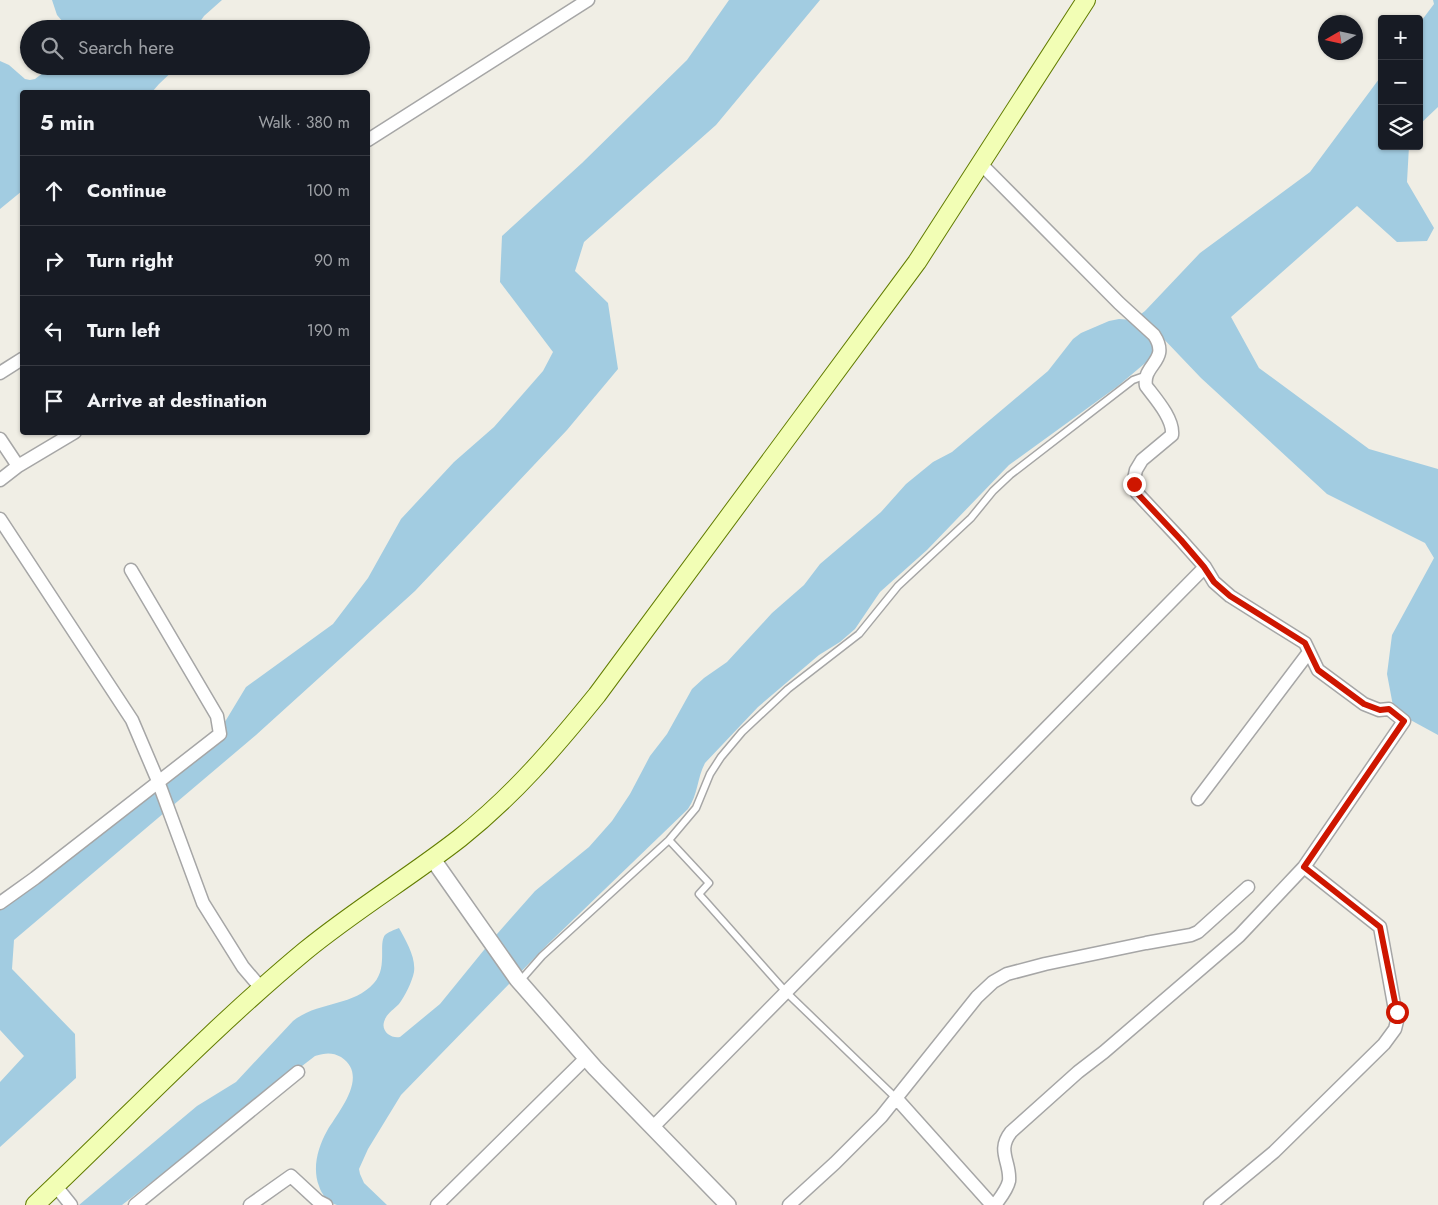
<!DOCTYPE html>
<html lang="en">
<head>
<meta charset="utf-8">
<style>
	body { margin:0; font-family:Jost,sans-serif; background:#242831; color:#f1f3f6 }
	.controls { position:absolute; right:15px; top:15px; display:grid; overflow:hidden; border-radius:5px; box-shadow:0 1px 4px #0004 }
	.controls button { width:45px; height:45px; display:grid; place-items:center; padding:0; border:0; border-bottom:1px solid #363941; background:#171b24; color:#f1f3f6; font:25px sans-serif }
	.compass { position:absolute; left:1318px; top:15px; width:45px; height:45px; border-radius:50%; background:#171b24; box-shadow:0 1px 4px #0004; rotate:261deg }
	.stop { position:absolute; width:15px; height:15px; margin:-11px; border:4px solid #ce1600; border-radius:50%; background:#fff }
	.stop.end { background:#ce1600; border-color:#fff; box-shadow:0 1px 5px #0008 }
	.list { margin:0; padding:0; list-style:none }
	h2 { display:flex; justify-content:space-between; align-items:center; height:65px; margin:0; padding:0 20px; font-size:21px }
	h2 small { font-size:16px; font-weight:400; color:#9ea1a6 }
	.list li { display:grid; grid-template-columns:32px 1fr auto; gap:15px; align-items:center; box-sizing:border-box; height:70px; padding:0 20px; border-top:1px solid #363941 }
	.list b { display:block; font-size:19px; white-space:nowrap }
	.list em { font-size:16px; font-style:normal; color:#9ea1a6 }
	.icon { flex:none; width:28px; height:28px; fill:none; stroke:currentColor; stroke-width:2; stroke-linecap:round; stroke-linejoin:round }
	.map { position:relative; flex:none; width:1438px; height:1205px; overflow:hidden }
	.search { position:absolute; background:#171b24; box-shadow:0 1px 4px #0004; left:20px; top:20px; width:350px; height:55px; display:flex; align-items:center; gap:12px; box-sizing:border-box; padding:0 18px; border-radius:28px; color:#9ea1a6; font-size:19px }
	.panel { position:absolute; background:#171b24; box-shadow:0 1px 4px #0004; left:20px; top:90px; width:350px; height:345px; border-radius:5px }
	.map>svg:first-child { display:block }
	.water { fill:#a2cce1 }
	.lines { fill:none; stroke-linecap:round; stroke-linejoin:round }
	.service-casing { stroke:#a6a6a6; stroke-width:9 }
	.minor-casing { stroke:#a6a6a6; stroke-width:15 }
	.tertiary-casing { stroke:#a6a6a6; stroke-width:18 }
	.secondary-casing { stroke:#627c00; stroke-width:20 }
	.service { stroke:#fff; stroke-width:6 }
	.minor { stroke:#fff; stroke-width:12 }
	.tertiary { stroke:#fff; stroke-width:15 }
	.secondary { stroke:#f2feb5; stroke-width:18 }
	.route { stroke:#ce1600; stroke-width:6 }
</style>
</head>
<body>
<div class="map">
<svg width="1438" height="1205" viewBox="0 0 1438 1205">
	<rect width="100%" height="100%" fill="#f0eee5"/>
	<path class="water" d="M52,0H222L204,16L195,29H69L57,15Z
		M729,0H820L716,125L584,242L575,271L608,303L618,369L567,430L415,591L256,735L14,940L12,969L75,1034L76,1078L0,1147V1082L24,1056L0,1030V905L214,740L246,687L333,624L368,578L401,519L454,462L494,427L543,371L553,352L500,282L502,236L582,163L687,60Z
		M1433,0H1438V107L1419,125V24L1434,4Z
		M0,61L9,65L25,79L30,80L35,79L52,66H178L159,84L152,92H22V191L0,209Z
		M1382,75V146H1409L1407,182L1434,228L1427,241L1397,242L1357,206L1231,317L1259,368L1369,449L1438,469V735L1394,711L1387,674L1392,635L1434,558L1425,543L1327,494L1201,378L1159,334L1155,350L1150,359L1118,386L1009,465L927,550L880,592L855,629L840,642L819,655L758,707L705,763C697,778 698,795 688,809L548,944L401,1095L368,1149L359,1169L360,1174L364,1183L387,1205C374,1205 348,1205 337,1205C329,1203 321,1194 319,1186C312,1168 318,1147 327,1131C338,1112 370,1076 341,1057C332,1052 325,1053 315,1056L122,1205H79L197,1106L236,1082L293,1021C318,1001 353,1007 374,983C388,967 378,944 385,935C388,932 394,930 399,928C406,941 416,957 414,972C412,982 405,996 399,1004C393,1010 386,1014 384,1022C381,1032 392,1039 400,1037L440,1004L497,934L535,891L589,847L612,821L630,794L650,756L667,734L692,689L704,678L727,662L772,613L804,585L820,564L881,512L906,484L933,462L952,452L1048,371L1073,339L1081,333L1109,321L1119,319L1133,320L1145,311L1200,253L1310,172Z"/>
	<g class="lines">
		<defs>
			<path id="service" d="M669,840L709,883L699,894L786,992L897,1099
				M520,981L542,956L669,840L696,808L710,774L721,757L742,732L788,689L859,634L898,586L971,518L993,491L1010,475L1133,380L1147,375"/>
			<path id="minor" d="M368,140L588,0
				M981,164L1119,303L1154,335C1171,361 1142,364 1146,386C1155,398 1174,419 1172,435L1142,460L1136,470L1134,479L1137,493L1181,540L1205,567L1214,582L1230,596L1305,643L1318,670L1364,704L1379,710L1389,709L1404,721L1304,867L1239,936L1104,1052L1078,1072L1011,1132C996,1151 1011,1162 1009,1181C1007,1190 1000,1198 995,1205
				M0,373L22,359
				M0,439L18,466
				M0,480L18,466L75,432
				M0,519L132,720L158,781L203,903L243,967L261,988
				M1198,799L1309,652
				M0,903L35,878L220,734L217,716L131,570
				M897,1099L992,1205
				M653,1127L1205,567
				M55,1185L71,1205
				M135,1205L298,1072
				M250,1205L291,1176L318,1201L326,1205
				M437,1205L586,1058
				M789,1205L835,1163L881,1117L977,997L993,982L1007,974L1045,964L1146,943L1191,935L1198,932L1248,887
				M1210,1205L1274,1152L1384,1044L1395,1029L1397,1021L1380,927L1304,867"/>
			<path id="tertiary" d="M432,858L517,979L595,1068L728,1205"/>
			<path id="secondary" d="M35,1205C125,1120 210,1030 305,951C355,910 410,877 460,838C514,795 554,748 597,695L917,262L1086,0"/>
		</defs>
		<use href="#service" class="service-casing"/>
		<use href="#minor" class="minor-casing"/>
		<use href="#tertiary" class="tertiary-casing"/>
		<use href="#secondary" class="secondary-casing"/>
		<use href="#service" class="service"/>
		<use href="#minor" class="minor"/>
		<use href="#tertiary" class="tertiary"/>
		<use href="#secondary" class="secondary"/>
	</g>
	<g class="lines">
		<path class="route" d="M1134,484L1137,493L1181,540L1204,567L1214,582L1230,596L1305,643L1318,670L1364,704L1380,710L1389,709L1404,721L1304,867L1380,927L1397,1012"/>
	</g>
</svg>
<div class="controls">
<button>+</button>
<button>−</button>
<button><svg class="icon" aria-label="layers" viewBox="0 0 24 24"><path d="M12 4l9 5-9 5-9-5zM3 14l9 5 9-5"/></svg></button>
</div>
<svg class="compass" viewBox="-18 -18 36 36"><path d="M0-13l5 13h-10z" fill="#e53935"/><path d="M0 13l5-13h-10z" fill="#9ea1a6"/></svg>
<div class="stop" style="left:1397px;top:1012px"></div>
<div class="stop end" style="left:1134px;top:484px"></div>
<div class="search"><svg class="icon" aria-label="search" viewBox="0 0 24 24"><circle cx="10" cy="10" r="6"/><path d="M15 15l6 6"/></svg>Search here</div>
<section class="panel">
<h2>5 min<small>Walk · 380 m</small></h2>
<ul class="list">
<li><svg class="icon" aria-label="ahead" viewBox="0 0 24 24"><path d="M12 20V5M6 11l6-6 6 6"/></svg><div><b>Continue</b></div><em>100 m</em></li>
<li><svg class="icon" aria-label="right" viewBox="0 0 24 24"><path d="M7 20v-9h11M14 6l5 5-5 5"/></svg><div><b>Turn right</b></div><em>90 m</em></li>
<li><svg class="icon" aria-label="left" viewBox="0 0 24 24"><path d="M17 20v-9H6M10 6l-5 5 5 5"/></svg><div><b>Turn left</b></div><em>190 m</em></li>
<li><svg class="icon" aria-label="arrive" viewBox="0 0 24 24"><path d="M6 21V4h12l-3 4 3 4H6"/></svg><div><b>Arrive at destination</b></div></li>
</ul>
</section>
</div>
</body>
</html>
